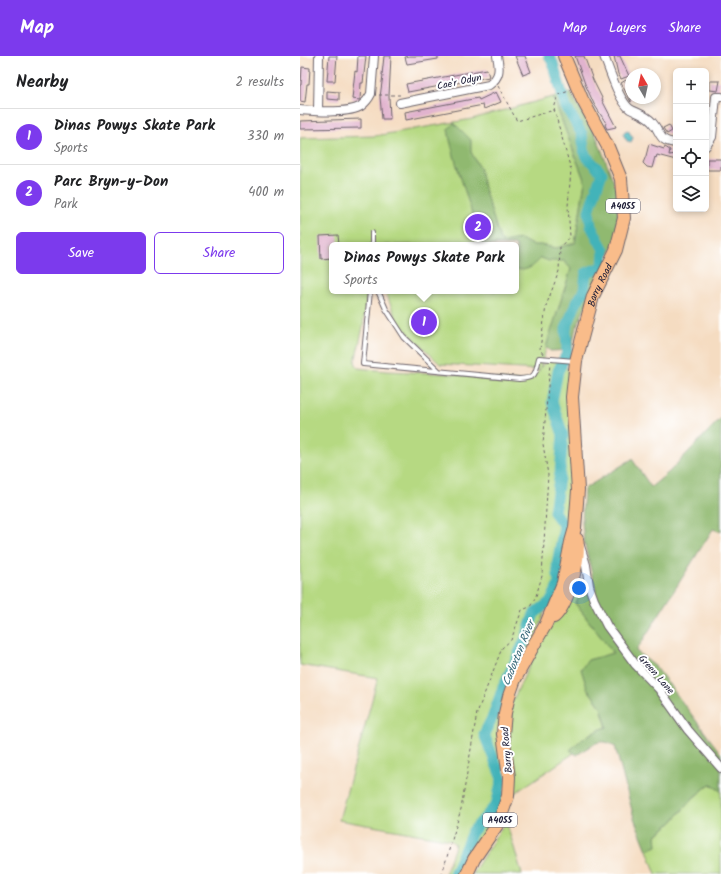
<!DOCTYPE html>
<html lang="en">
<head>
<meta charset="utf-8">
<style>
	body { margin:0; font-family:Kalam,sans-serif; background:#f2f2f2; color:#202124 }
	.controls { position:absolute; right:12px; top:12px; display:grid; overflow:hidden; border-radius:6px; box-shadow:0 2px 6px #0003 }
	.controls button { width:36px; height:36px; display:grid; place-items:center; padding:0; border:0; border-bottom:1px solid #e0e0e0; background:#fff; color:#202124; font:20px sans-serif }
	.compass { position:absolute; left:325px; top:12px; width:36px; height:36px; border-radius:50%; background:#fff; box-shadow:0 2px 6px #0003; rotate:351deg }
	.you { position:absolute; left:279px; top:532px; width:14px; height:14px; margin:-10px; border:3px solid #fff; border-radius:50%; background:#1a73e8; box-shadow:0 0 0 6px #1a73e833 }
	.badge { display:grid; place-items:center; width:26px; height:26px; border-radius:50%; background:#7c3aed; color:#fff; font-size:13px; font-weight:700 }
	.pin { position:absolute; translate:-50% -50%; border:2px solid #fff; box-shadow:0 1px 4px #0006 }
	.popup { position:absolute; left:29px; top:186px; width:190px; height:52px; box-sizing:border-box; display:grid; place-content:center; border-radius:6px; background:#fff; filter:drop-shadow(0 1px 3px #0005); font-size:13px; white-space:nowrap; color:#757577 }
	.popup b { font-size:15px; color:#202124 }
	.popup::after { content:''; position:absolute; left:50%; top:100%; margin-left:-8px; border:8px solid transparent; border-top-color:#fff }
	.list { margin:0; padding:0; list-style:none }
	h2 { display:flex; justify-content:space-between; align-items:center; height:52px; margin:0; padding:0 16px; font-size:17px }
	h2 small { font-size:13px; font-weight:400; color:#757577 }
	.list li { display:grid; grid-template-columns:26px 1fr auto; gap:12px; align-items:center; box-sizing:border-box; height:56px; padding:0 16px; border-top:1px solid #e0e0e0 }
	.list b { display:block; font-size:15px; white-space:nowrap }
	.list p { margin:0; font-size:13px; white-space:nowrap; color:#757577 }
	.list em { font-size:13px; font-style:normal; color:#757577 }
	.actions { display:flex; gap:8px; padding:12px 16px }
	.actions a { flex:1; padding:9px 0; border:1px solid #7c3aed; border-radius:6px; text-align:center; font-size:14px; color:#7c3aed }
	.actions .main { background:#7c3aed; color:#fff }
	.icon { flex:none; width:22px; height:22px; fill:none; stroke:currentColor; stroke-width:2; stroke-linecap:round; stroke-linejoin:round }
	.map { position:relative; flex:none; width:421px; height:818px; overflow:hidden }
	header { display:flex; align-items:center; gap:24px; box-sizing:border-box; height:56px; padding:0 20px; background:#7c3aed; color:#fff }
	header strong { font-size:19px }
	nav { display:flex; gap:22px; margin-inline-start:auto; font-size:14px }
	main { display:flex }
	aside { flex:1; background:#fff }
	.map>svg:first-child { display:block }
	.green { fill:#b6d982; stroke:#6c7e5e; fill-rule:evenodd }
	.forest { fill:#90b970; stroke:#596e56 }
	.water { fill:#43b3b9; stroke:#326a7a }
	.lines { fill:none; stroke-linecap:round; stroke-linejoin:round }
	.river { stroke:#43b3b9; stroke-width:11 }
	.building { fill:#e1b3ce }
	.lane-casing { stroke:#6c636a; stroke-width:6 }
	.street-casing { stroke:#6c636a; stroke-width:10 }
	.primary-casing { stroke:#6c636a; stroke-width:14 }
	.path { stroke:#6c636a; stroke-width:1; stroke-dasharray:3 3; stroke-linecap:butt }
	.lane { stroke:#fff; stroke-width:4 }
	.street { stroke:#fff; stroke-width:8 }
	.primary { stroke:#f9bc8a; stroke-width:12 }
	.labels { text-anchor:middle; stroke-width:4; stroke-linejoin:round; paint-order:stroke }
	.shield { fill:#fff; stroke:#646476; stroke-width:1 }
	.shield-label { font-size:9px; font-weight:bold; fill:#22223b }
	.street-label { font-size:10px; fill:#22223b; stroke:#fff }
	.water-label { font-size:11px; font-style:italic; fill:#316374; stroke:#fff }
</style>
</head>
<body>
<header>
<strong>Map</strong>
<nav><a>Map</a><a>Layers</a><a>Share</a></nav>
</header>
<main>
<aside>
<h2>Nearby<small>2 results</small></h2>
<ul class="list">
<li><span class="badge">1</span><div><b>Dinas Powys Skate Park</b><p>Sports</p></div><em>330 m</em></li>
<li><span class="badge">2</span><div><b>Parc Bryn-y-Don</b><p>Park</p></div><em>400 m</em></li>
</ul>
<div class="actions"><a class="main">Save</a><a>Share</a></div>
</aside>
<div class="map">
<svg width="421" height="818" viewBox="0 0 421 818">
	<rect width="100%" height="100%" fill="#fff"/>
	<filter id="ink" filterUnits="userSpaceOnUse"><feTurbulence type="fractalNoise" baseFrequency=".025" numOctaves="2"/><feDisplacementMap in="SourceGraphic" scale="8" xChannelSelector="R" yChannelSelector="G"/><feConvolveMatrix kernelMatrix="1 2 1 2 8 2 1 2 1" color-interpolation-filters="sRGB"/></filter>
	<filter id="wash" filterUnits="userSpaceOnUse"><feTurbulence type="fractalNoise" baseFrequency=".012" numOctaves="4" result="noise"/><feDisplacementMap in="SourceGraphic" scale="16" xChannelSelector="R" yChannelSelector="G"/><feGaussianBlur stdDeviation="0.9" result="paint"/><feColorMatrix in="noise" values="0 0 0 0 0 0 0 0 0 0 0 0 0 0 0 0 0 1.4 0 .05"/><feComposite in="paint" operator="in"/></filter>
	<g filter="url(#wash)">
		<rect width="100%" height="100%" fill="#f5dcc1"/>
		<path class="green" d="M253,41L285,126L271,213L240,312C241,311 244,307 247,305C256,302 267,308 269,317L274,436L264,512L199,666L197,677L202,698L205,722L201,750L163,818H145L154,793L155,788L150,784L39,764L78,622L0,609V82L75,80L172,63ZM32,189H216V235H85L98,267L140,308L240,314L232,322L219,325L151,318L86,315L58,312L55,306L63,271L67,235H32Z
			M282,530L290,537L275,547L314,598L288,604L287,632L301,651L307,672L299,674L271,694L274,697L212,739L209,688L211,648L244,579L254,566L274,533Z
			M410,728L421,735V818H356L347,794L356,790V779L371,767L393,742Z
			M206,765L222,818H172Z"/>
		<path class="forest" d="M270,36L295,77L318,137V180L296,226L275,275L272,294L250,295L246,291L271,213L264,205H249L241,202C234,210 227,216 216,213V189H182L156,107L150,84L148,73L154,67L171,84V96L180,112L184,132L201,186L221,183L232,189H241L256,192L275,187L285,126L253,41Z
			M421,362V476L413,473L336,595L356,611L421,698V735L410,728L393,742L371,767L356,779L357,790L347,794L334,762L315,690C299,680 291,690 277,699L270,694C280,684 293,675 307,671L301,651L287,632L281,613L288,604L313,597L275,547L279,541L296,535L284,485L282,466L284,433L332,403L351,431L369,416Z"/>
		<path class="water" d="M328,74L333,82L331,86L327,85L323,78L325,75Z"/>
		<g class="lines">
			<path class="river" d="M154,818L172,776L196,749L202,723L184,678L193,660L203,631L226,582L234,558L251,545L259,528L257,508L264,470L254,456L260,416L263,379L252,346L258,315L267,297L266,273L275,250L284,234L286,217L303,210L304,194L291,170L289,155L302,117L285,99L282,78L266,51L253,7L249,0"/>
		</g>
		<g id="blocks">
			<path class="building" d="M29,0H37L35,25H27Z
				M58,0H66L63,27H61L60,44L52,43L55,15L57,16Z
				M84,0H91L89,40L90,63H82L80,41L83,19H82Z
				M109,0H138V3L107,8L105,1Z
				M215,0H225L231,16L223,19Z
				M275,0H284L293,24L303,44H302L316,71L307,73L305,69L306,67L294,48L285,28Z
				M314,0H320L329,20L321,23L318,18Z
				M2,11L10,12L9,28H7L5,46L0,45V29H1Z
				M187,13L189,21L108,36L106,28Z
				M326,24L331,33V46L321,27Z
				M410,25H420L418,35L410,34Z
				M27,35L39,36V44L27,43Z
				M196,36L201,46L184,53L183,49L106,64L105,56L178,42L179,44Z
				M61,63V72L0,73V65Z
				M369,69L372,75L367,78L363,72Z
				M349,88L364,93L365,91L370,94L369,99L376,98V104L357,99L356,102L355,101L352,112L347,111L343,107L346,100Z
				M407,103H421V114H407Z
				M38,179L39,189H32V202L21,203L20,180Z"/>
		</g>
	</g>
	<g filter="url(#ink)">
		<use href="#blocks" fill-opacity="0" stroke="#6c636a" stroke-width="1"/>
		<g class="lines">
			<defs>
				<path id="lane" d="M72,177V189
					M70,235L63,308L219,323C237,322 235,318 239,302L275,305
					M78,235L86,253L104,281L139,315"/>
				<path id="street" d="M304,0C309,13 319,45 330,53C337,57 346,59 352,66C362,77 357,85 376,87
					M100,47L189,29C200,21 200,13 197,0
					M0,54C14,55 49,58 61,50C65,47 69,42 71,38L74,0
					M18,55L19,0
					M406,90L412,81L416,41H421
					M280,490L286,509L289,530L294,544L307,570L335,608L359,633L388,674L421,712
					M271,530L279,527L289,530"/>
				<g id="primary">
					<path d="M254,561C268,549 281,502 277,483"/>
					<path id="s1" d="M167,818L174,803L199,766L208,740L209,721L203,678L205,657L209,640L215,623L236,585L246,568L263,527L271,486L275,472L278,434L272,341L276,305L293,240L316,194L324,162L321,123L308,91L282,43L264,0"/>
				</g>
			</defs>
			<use href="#lane" class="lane-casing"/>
			<use href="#street" class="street-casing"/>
			<use href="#primary" class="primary-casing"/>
			<path class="path" d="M198,30L217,65L254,54
				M79,39H103
				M243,298L240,293L246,250L259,215L260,191L270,180L268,150L271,114L254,53L258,39L269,35
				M142,818L161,753L177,657L202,592L211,584L222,554L230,551L236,540L242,520L248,419L243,388L250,308"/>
			<use href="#lane" class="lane"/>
			<use href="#street" class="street"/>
			<use href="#primary" class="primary"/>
		</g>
	</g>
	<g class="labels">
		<g class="shield">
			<rect x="306" y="143" width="34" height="14" rx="3"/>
			<rect x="183" y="757" width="34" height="14" rx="3"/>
		</g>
		<g class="shield-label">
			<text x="323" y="153">A4055</text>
			<text x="200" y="767">A4055</text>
		</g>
		<g class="street-label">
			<text transform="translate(159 25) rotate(-12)" y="4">Cae'r Odyn</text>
			<text dy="4" stroke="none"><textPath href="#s1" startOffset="619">Barry Road</textPath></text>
			<text transform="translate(357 618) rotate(49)" y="4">Green Lane</text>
			<text transform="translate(206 694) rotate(-95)" y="4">Barry Road</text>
		</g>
		<g class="water-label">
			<text transform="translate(218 597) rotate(-68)" y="4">Cadoxton River</text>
		</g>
	</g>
</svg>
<div class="controls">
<button>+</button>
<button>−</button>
<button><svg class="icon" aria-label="locate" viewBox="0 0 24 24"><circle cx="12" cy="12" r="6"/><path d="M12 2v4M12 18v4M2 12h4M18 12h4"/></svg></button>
<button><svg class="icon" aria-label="layers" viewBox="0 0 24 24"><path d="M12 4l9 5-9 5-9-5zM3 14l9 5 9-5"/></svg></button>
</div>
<svg class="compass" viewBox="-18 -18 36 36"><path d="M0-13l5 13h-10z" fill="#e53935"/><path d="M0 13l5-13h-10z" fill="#757577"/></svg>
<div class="you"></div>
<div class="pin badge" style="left:124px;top:266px">1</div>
<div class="popup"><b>Dinas Powys Skate Park</b>Sports</div>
<div class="pin badge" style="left:178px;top:171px">2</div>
</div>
</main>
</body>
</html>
